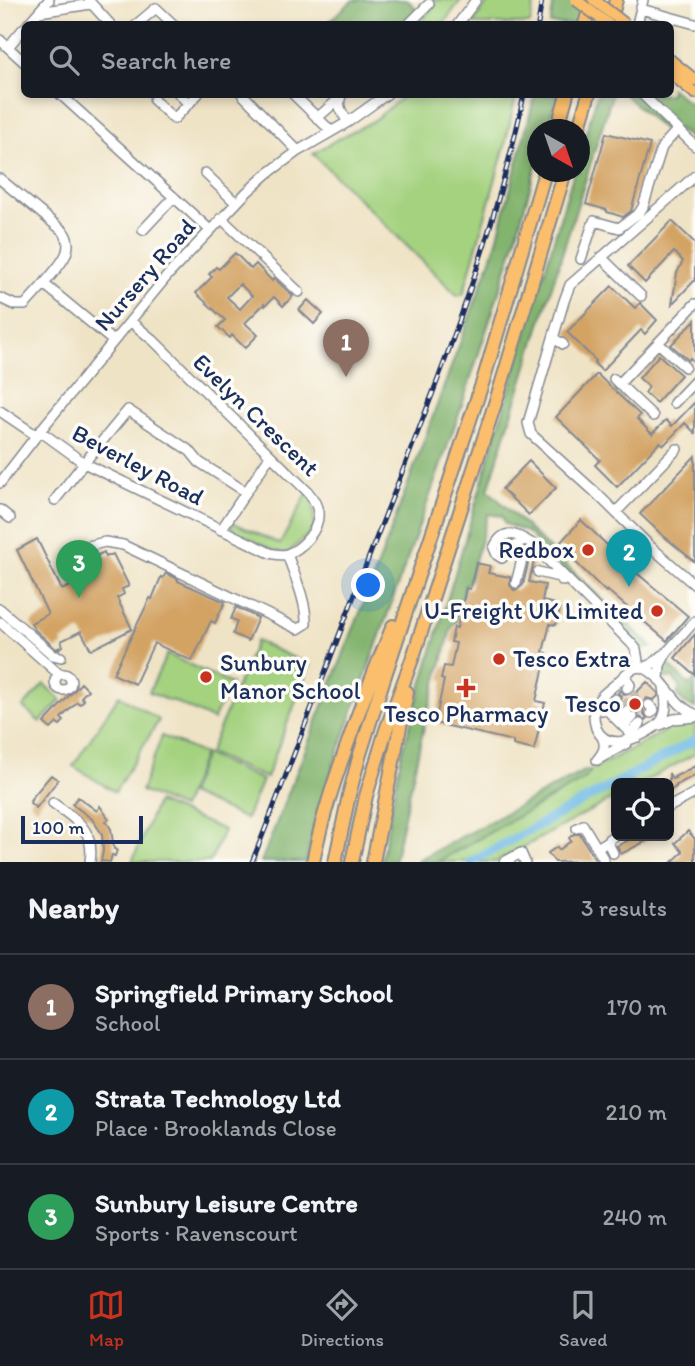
<!DOCTYPE html>
<html lang="en">
<head>
<meta charset="utf-8">
<style>
	body { margin:0; font-family:Itim,sans-serif; background:#20242c; color:#f1f3f6 }
	.controls { position:absolute; right:21px; bottom:21px; display:grid; overflow:hidden; border-radius:10px; box-shadow:0 4px 10px #0003 }
	.controls button { width:63px; height:63px; display:grid; place-items:center; padding:0; border:0; border-bottom:2px solid #363941; background:#171b24; color:#f1f3f6; font:35px sans-serif }
	.compass { position:absolute; left:527px; top:119px; width:63px; height:63px; border-radius:50%; background:#171b24; box-shadow:0 4px 10px #0003; rotate:140deg }
	.scale { position:absolute; left:21px; bottom:18px; width:122px; box-sizing:border-box; padding-left:7px; border:4px solid #1b2f5e; border-top:0; font-size:19px; line-height:24px; white-space:nowrap; color:#1b2f5e; -webkit-text-stroke:5px #fdfcf7; paint-order:stroke }
	.you { position:absolute; left:369px; top:586px; width:24px; height:24px; margin:-18px; border:5px solid #fff; border-radius:50%; background:#1a73e8; box-shadow:0 0 0 10px #1a73e833 }
	.badge { display:grid; place-items:center; width:46px; height:46px; border-radius:50%; background:#c8321e; color:#fff; font-size:23px; font-weight:700 }
	.pin { position:absolute; translate:-50% -58px; filter:drop-shadow(0 2px 4px #0008) }
	.pin::after { content:''; position:absolute; top:37px; width:24px; height:21px; background:inherit; clip-path:polygon(0 0,100% 0,50% 100%) }
	.list { margin:0; padding:0; list-style:none }
	h2 { display:flex; justify-content:space-between; align-items:center; height:91px; margin:0; padding:0 28px; font-size:30px }
	h2 small { font-size:23px; font-weight:400; color:#9ea1a6 }
	.list li { display:grid; grid-template-columns:46px 1fr auto; gap:21px; align-items:center; box-sizing:border-box; height:105px; padding:0 28px; border-top:2px solid #363941 }
	.list b { display:block; font-size:26px; white-space:nowrap }
	.list p { margin:0; font-size:23px; white-space:nowrap; color:#9ea1a6 }
	.list em { font-size:23px; font-style:normal; color:#9ea1a6 }
	.icon { flex:none; width:38px; height:38px; fill:none; stroke:currentColor; stroke-width:2; stroke-linecap:round; stroke-linejoin:round }
	.map { position:relative; flex:none; width:695px; height:862px; overflow:hidden }
	.search { position:absolute; background:#171b24; box-shadow:0 4px 10px #0003; left:21px; right:21px; top:21px; height:77px; display:flex; align-items:center; gap:18px; box-sizing:border-box; padding:0 24px; border-radius:10px; color:#9ea1a6; font-size:26px }
	.sheet { height:406px; background:#171b24 }
	nav { display:flex; justify-content:space-around; align-items:center; box-sizing:border-box; height:98px; border-top:2px solid #363941; background:#171b24; font-size:19px; color:#9ea1a6 }
	nav a { display:grid; justify-items:center; gap:4px }
	nav .on { color:#c8321e }
	.map>svg:first-child { display:block }
	.green { fill:#a4d27f; stroke:#60806e; stroke-width:2 }
	.forest { fill:#83b46e; stroke:#4f7266; stroke-width:2 }
	.lines { fill:none; stroke-linecap:round; stroke-linejoin:round }
	.canal { stroke:#6ab7e4; stroke-width:9 }
	.building { fill:#d3a364; fill-rule:evenodd }
	.minor-tunnel { stroke:#c5bfb0; stroke-width:9; stroke-dasharray:9 4.5; stroke-linecap:butt }
	.minor-casing { stroke:#858992; stroke-width:12 }
	.major-casing { stroke:#858992; stroke-width:14 }
	.highway-casing { stroke:#858992; stroke-width:16 }
	.minor { stroke:#fff; stroke-width:9 }
	.major { stroke:#fabe6d; stroke-width:10 }
	.highway { stroke:#fabe6d; stroke-width:12 }
	.rail-casing { stroke:#1b2f5e; stroke-width:5 }
	.rail { stroke:#fdfcf7; stroke-width:2.5; stroke-dasharray:8; stroke-linecap:butt }
	.major-bridge-casing { stroke:#858992; stroke-width:14; stroke-linecap:butt }
	.major-bridge { stroke:#fabe6d; stroke-width:10 }
	.poi-dot { fill:#c8321e; stroke:#fdfcf7; stroke-width:2.5 }
	.labels { text-anchor:middle; stroke-width:7; stroke-linejoin:round; paint-order:stroke }
	.street-label { font-size:24px; fill:#1b2f5e; stroke:#fdfcf7 }
	.poi-label { font-size:24px; fill:#1b2f5e; stroke:#fdfcf7; text-anchor:end }
</style>
</head>
<body>
<div class="map">
<svg width="695" height="862" viewBox="0 0 695 862">
	<rect width="100%" height="100%" fill="#fdfcf7"/>
	<filter id="ink" filterUnits="userSpaceOnUse"><feTurbulence type="fractalNoise" baseFrequency=".0143" numOctaves="2"/><feDisplacementMap in="SourceGraphic" scale="14" xChannelSelector="R" yChannelSelector="G"/><feConvolveMatrix kernelMatrix="1 2 1 2 8 2 1 2 1" color-interpolation-filters="sRGB"/></filter>
	<filter id="wash" filterUnits="userSpaceOnUse"><feTurbulence type="fractalNoise" baseFrequency=".00686" numOctaves="4" result="noise"/><feDisplacementMap in="SourceGraphic" scale="28" xChannelSelector="R" yChannelSelector="G"/><feGaussianBlur stdDeviation="1.57" result="paint"/><feColorMatrix in="noise" values="0 0 0 0 0 0 0 0 0 0 0 0 0 0 0 0 0 1.4 0 .05"/><feComposite in="paint" operator="in"/></filter>
	<g filter="url(#wash)">
		<rect width="100%" height="100%" fill="#efe3c5"/>
		<path class="green" d="M430,0H461L443,24L423,22V19L435,5Z
			M489,0H535L530,24H473Z
			M405,95H516L504,149L463,295H457L313,154L332,142L373,121Z
			M308,492L314,500V529L287,554L272,550L233,530L231,526L232,522L280,544Z
			M256,641L310,665L266,778L209,753Z
			M167,654L231,684L213,720L172,700L169,701L149,692Z
			M44,684L61,700L40,722L23,707Z
			M119,695L159,720L115,792L73,766Z
			M695,715V754L642,783H616V797L496,862H437L585,779L591,770Z
			M162,736L204,754L182,808L141,791Z
			M205,754L262,780L246,819L189,794Z
			M157,802L224,830L210,862H132Z"/>
		<path class="forest" d="M353,0H408L417,10L404,24H330L331,20Z
			M554,0H584L577,24H550Z
			M671,88L695,108V143L678,129L667,133L625,95L670,94Z
			M535,95H557L547,129L538,130L537,162L511,255L460,411L318,809L306,862H261L370,587L495,248Z
			M597,95H612L488,490L652,647L644,649L640,648L527,532L505,524L502,516L488,514L469,582L465,585L456,622L452,626L425,722L395,857L394,862H381L402,752L574,172H580V154Z
			M666,662L689,685L695,679V708L684,703L677,695L680,687L673,678H665L664,670Z
			M591,770L585,779L437,862H418V860L584,771Z"/>
		<g class="lines">
			<path class="canal" d="M471,862L695,740"/>
		</g>
		<g id="blocks">
			<path class="building" d="M606,133L650,144L631,211L623,217L607,212V210L586,204Z
				M672,221L695,243V280L672,304L677,273L683,261L674,252L645,283L628,266Z
				M235,253L251,269L256,264L272,281L274,278L293,296L283,306L274,297L265,306L264,304L245,323L258,335L245,348L232,335L230,338L218,327L225,320L196,293L212,277L209,274L216,267L219,269ZM240,284L252,296L240,309L227,297Z
				M612,286L635,308L640,303L657,320L645,334L641,330L602,371L594,363L596,361L567,332Z
				M308,300L323,314L314,324L299,310Z
				M695,320V363L690,358L688,360L671,345Z
				M659,355L681,375L656,403L645,393L649,387L639,378Z
				M597,374L640,415L637,419L652,434L666,420L672,426L695,402V433L685,423L664,445L660,442L617,487L595,465L600,460L556,417Z
				M695,456V562L660,533L640,514Z
				M529,461L556,488L529,515L502,489Z
				M581,520L632,569L688,616L667,641L607,590L606,592L558,545Z
				M37,539L62,590L74,584L67,570L104,552L106,557L113,554L129,586L122,589L124,594L117,598L132,629L91,650L81,631L61,641L63,646L58,648L60,649H56L34,629L31,623L48,614L17,550Z
				M532,557H535L529,582L545,585L542,601L556,604L555,608L560,609L556,625L550,624L543,652L547,653L536,701L545,703L534,750L513,745V741L435,723L444,680L441,679L444,666L451,667L456,643L451,642L454,627L457,628L466,588L470,589L476,563L490,566L488,573L510,577V585L514,590H517L523,585L529,560Z
				M166,573L178,579V581L225,602L215,623L211,621L192,661L154,643L135,684L113,674L150,598L152,599L161,577L163,578Z
				M236,607L258,618L248,641L233,634L237,621L231,619Z
				M695,634V675L675,658Z
				M647,682L658,693V696L654,700L647,698L642,703L644,714L647,718L645,720L640,717L638,713L634,710L631,706L626,704L622,706L620,704L622,697L618,693L620,690L625,695L632,693L634,695Z
				M81,683L88,690L81,697L84,700L80,704L77,702L61,718L64,721L60,725L57,723L51,729L44,723Z
				M695,766V775L675,786L676,787L669,791V773L672,779L675,778L674,777Z
				M51,775L58,780L36,808L30,803L31,801L30,800Z
				M78,797L97,811L100,806L109,819L106,821L111,829L114,849L117,850L115,856L112,855L110,862L101,861L103,851L102,834L92,819L72,804Z
				M688,831L695,839V862H672L683,852L675,843Z
				M574,834H580L596,861L555,862L548,853L557,847L559,850L571,841L569,838Z
				M637,836H656L621,854L617,846Z"/>
		</g>
	</g>
	<g filter="url(#ink)">
		<use href="#blocks" fill-opacity="0" stroke="#858992" stroke-width="2"/>
		<g class="lines">
			<path class="minor-tunnel" d="M623,707L637,693
				M633,717L647,703"/>
			<defs>
				<path id="minor" d="M89,1L110,24
					M641,9L695,24
					M39,12L91,4
					M28,24L49,0
					M137,24L156,8L173,24
					M409,24L429,4
					M458,24L476,0
					M637,24L643,0
					M0,40L24,62
					M8,47L24,28
					M60,94L210,230
					M179,94L189,104
					M242,94L298,151
					M293,94L331,131
					M342,94C336,105 342,113 348,122
					M642,94L695,146
					M154,100L174,119L198,94
					M317,118L340,98
					M205,173L236,203
					M695,176L570,285L564,301L528,423L531,434L595,492L651,547L695,585
					M0,179L63,231C78,251 56,268 44,284L113,341
					M221,218L299,292
					M143,230L174,197
					M601,257L641,296
					M581,259L594,221L619,228L639,213L643,207L662,147L678,129
					M0,298L15,305H25L44,284
					M553,338L563,344
					M658,343L685,367
					M614,379L653,416
					M619,384L695,304
					M674,403L695,381
					M0,411L37,436
					M40,431L84,463L270,553C275,554 281,556 287,554C302,549 320,529 318,512C317,504 313,498 308,492L153,340L130,321
					M0,483L40,431L168,275L246,193L267,174L298,151L348,122L387,94
					M55,500L84,463L128,410L190,451L199,462L246,492
					M0,510L10,518
					M616,512L677,449
					M221,530L270,456
					M526,540L520,542L502,558L497,555L494,548C503,528 515,533 531,543L631,643L636,649L639,667
					M88,546L105,542L123,545L298,629L306,624C307,603 294,574 287,554
					M538,572L559,577L563,581
					M516,583L523,556L534,546
					M0,609L53,655L61,657
					M0,622L59,674
					M667,652L695,621
					M644,668L652,664L667,652L660,665L659,680
					M55 682a8 8 0 1 1 16 0a8 8 0 1 1-16 0Z
					M625,675L630,685L627,688
					M664,686C665,697 668,708 663,718C660,725 653,728 647,732C631,741 606,750 596,728C594,721 593,713 595,706C599,696 609,690 617,683C624,676 633,664 644,668C664,676 672,705 695,714
					M649,705L654,710L651,713
					M606,709L630,733L638,737
					M602,710L615,699
					M618,720L627,711
					M660,725L674,719L695,717
					M624,726L633,717
					M630,733L640,724
					M602,737C607,746 603,753 597,760L627,743
					M53,803C77,821 95,829 90,862
					M669,807L695,793
					M577,828L583,825L597,848
					M613,853L608,843L609,839L616,835
					M504,862L521,853L525,862
					M604,862L603,858L597,848L609,841"/>
				<path id="major" d="M670,60L695,80
					M670,73L695,93"/>
				<path id="highway" d="M610,23L616,0
					M585,24L592,0
					M557,130L567,94
					M578,130L589,94
					M313,862C321,819 335,778 350,737C363,699 378,662 393,626
					M335,862L349,795L360,754L384,678L484,378L545,172
					M352,862L366,796L386,730L414,654L502,382L565,172
					M373,862L407,692"/>
			</defs>
			<use href="#minor" class="minor-casing"/>
			<use href="#major" class="major-casing"/>
			<use href="#highway" class="highway-casing"/>
			<use href="#minor" class="minor"/>
			<use href="#major" class="major"/>
			<use href="#highway" class="highway"/>
			<defs>
				<path id="rail" d="M538,24L542,0
					M252,862C296,752 336,641 379,531C423,419 468,308 500,192C509,160 518,127 524,94"/>
			</defs>
			<use href="#rail" class="rail-casing"/>
			<use href="#rail" class="rail"/>
			<defs>
				<path id="major-bridge" d="M576,0L608,24
					M594,0L625,24"/>
			</defs>
			<use href="#major-bridge" class="major-bridge-casing"/>
			<use href="#major-bridge" class="major-bridge"/>
		</g>
	</g>
	<g class="poi-dot">
		<circle cx="588" cy="550" r="7"/>
		<circle cx="657" cy="611" r="7"/>
		<circle cx="499" cy="659" r="7"/>
		<circle cx="206" cy="677" r="7"/>
		<path d="M462.5 677.5h7v7h7v7h-7v7h-7v-7h-7v-7h7z"/>
		<circle cx="635" cy="704" r="7"/>
	</g>
	<g class="labels">
		<g class="street-label">
			<text transform="translate(145 275) rotate(-49)" y="8">Nursery Road</text>
			<text transform="translate(256 415) rotate(44)" y="8">Evelyn Crescent</text>
			<text transform="translate(138 465) rotate(28)" y="8">Beverley Road</text>
		</g>
		<g class="poi-label">
			<text x="574" y="558">Redbox</text>
			<text x="643" y="619">U-Freight UK Limited</text>
			<text x="513" y="667" text-anchor="start">Tesco Extra</text>
			<text x="220" y="671" text-anchor="start">Sunbury<tspan x="220" dy="28">Manor School</tspan></text>
			<text x="621" y="712">Tesco</text>
			<text x="466" y="722" text-anchor="middle">Tesco Pharmacy</text>
		</g>
	</g>
</svg>
<div class="controls">
<button><svg class="icon" aria-label="locate" viewBox="0 0 24 24"><circle cx="12" cy="12" r="6"/><path d="M12 2v4M12 18v4M2 12h4M18 12h4"/></svg></button>
</div>
<svg class="compass" viewBox="-18 -18 36 36"><path d="M0-13l5 13h-10z" fill="#e53935"/><path d="M0 13l5-13h-10z" fill="#9ea1a6"/></svg>
<div class="scale">100 m</div>
<div class="you"></div>
<div class="pin badge" style="left:346px;top:377px;background:#8d6e63">1</div>
<div class="pin badge" style="left:629px;top:587px;background:#0f9aa8">2</div>
<div class="pin badge" style="left:79px;top:598px;background:#2e9e5b">3</div>
<div class="search"><svg class="icon" aria-label="search" viewBox="0 0 24 24"><circle cx="10" cy="10" r="6"/><path d="M15 15l6 6"/></svg>Search here</div>
</div>
<section class="sheet">
<h2>Nearby<small>3 results</small></h2>
<ul class="list">
<li><span class="badge" style="background:#8d6e63">1</span><div><b>Springfield Primary School</b><p>School</p></div><em>170 m</em></li>
<li><span class="badge" style="background:#0f9aa8">2</span><div><b>Strata Technology Ltd</b><p>Place · Brooklands Close</p></div><em>210 m</em></li>
<li><span class="badge" style="background:#2e9e5b">3</span><div><b>Sunbury Leisure Centre</b><p>Sports · Ravenscourt</p></div><em>240 m</em></li>
</ul>
</section>
<nav>
<a class="on"><svg class="icon" aria-label="map" viewBox="0 0 24 24"><path d="M3 6l6-2 6 2 6-2v14l-6 2-6-2-6 2zM9 4v14M15 6v14"/></svg>Map</a>
<a><svg class="icon" aria-label="directions" viewBox="0 0 24 24"><path d="M12 3l9 9-9 9-9-9zM9 14v-3h6M13 9l2 2-2 2"/></svg>Directions</a>
<a><svg class="icon" aria-label="saved" viewBox="0 0 24 24"><path d="M7 4h10v16l-5-4-5 4z"/></svg>Saved</a>
</nav>
</body>
</html>
